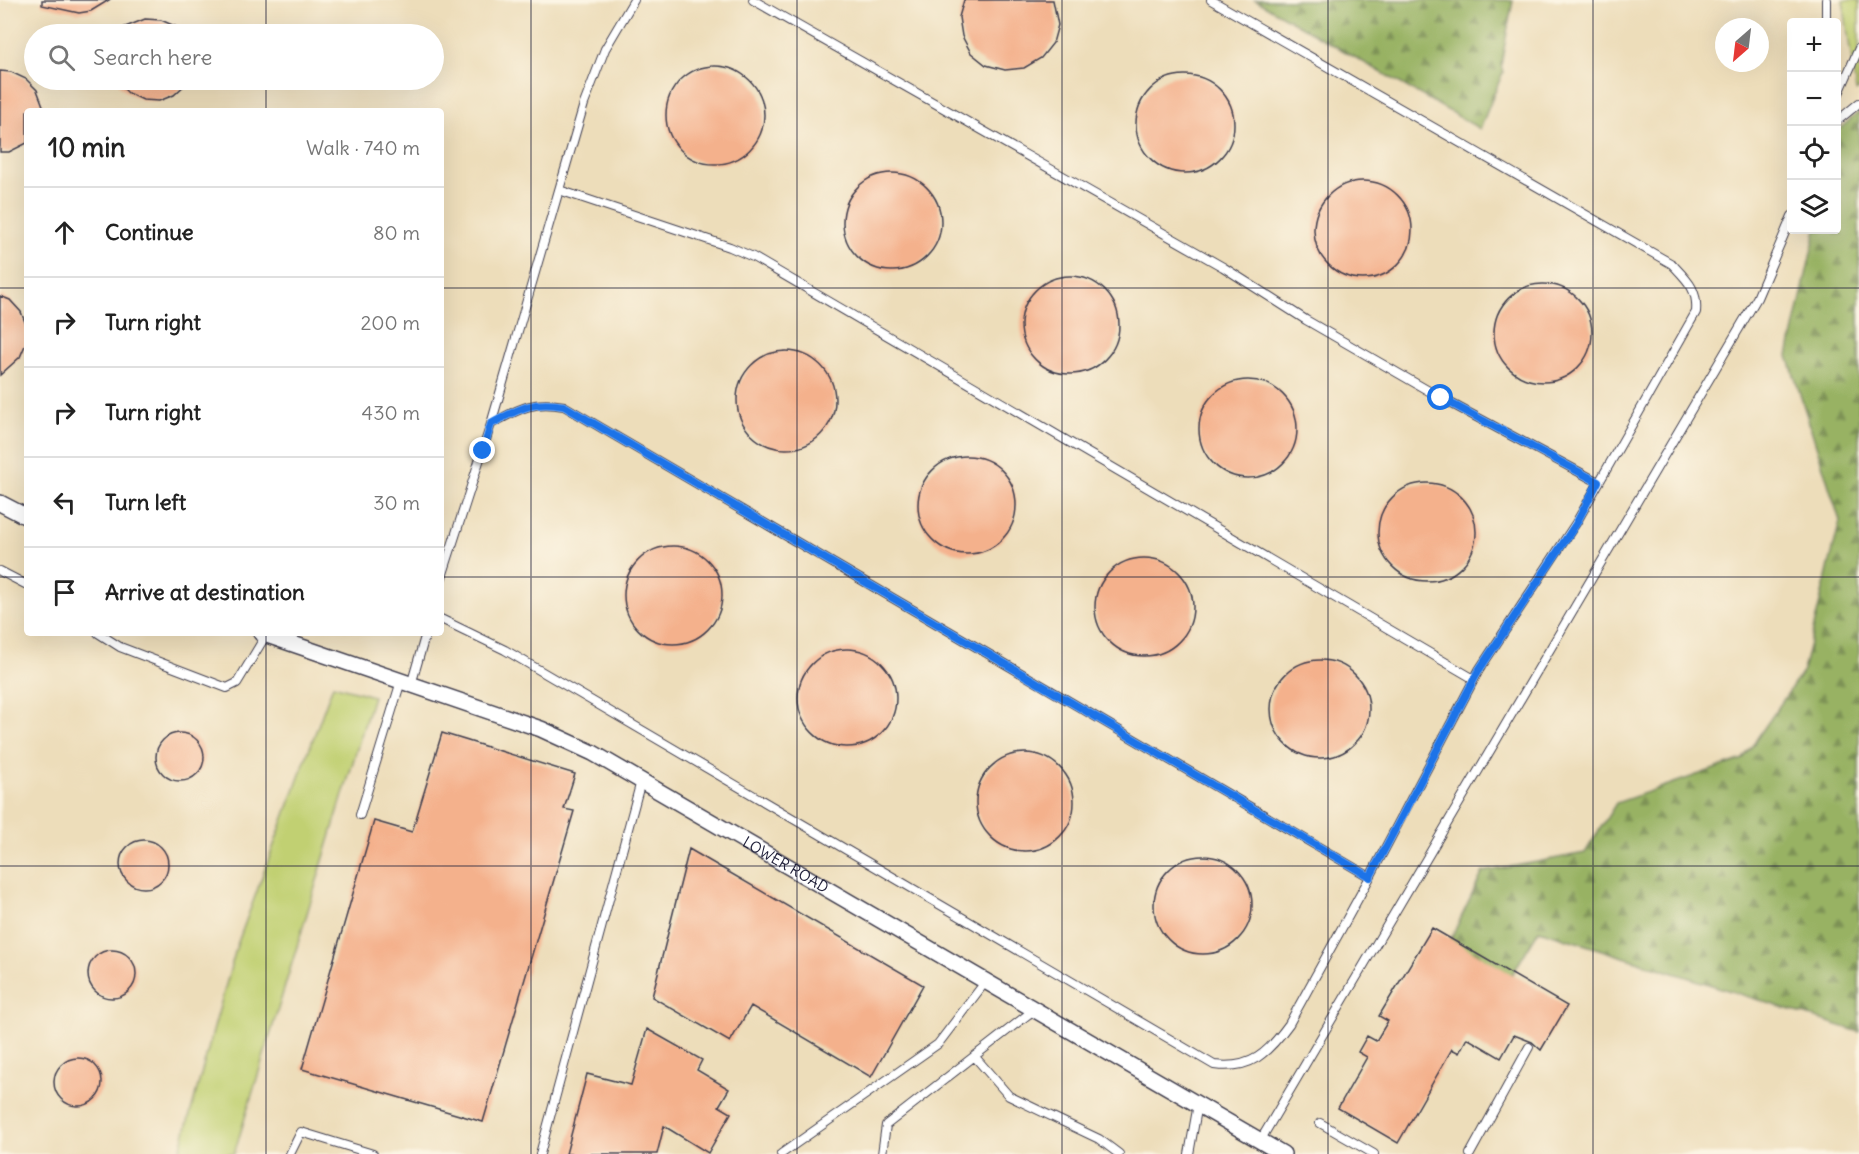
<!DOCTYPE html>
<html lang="en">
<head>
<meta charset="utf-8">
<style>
	body { margin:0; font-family:Delius,sans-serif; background:#f6f6f6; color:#222 }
	.controls { position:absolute; right:18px; top:18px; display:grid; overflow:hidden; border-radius:6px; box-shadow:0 6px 24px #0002 }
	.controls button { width:54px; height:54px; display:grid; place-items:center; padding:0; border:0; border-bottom:2px solid #e0e0e0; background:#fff; color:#222; font:30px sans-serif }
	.compass { position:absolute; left:1715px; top:18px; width:54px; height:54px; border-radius:50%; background:#fff; box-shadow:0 6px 24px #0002; rotate:208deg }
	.stop { position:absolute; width:18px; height:18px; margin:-14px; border:4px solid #1a73e8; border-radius:50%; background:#fff }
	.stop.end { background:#1a73e8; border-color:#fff; box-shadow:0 2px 6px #0008 }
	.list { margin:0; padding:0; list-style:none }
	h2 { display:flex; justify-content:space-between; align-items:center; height:78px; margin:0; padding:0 24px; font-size:26px }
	h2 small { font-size:20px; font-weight:400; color:#767676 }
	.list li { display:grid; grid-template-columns:39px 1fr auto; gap:18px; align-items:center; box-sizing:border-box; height:90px; padding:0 24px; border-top:2px solid #e0e0e0 }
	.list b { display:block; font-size:22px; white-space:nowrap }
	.list em { font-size:20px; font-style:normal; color:#767676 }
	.icon { flex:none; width:33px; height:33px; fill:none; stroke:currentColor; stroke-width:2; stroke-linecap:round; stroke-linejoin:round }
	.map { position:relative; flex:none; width:1859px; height:1154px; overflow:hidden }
	.search { position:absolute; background:#fff; box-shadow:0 6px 24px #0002; left:24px; top:24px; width:420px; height:66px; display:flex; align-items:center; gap:15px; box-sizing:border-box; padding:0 21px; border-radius:33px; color:#767676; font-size:22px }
	.panel { position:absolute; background:#fff; box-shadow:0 6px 24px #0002; left:24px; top:108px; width:420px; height:528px; border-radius:6px }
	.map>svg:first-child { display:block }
	.green { fill:#c1d072; stroke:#727956; stroke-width:1.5 }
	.forest { fill:url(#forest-firs); stroke:#5d6a50; stroke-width:1.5 }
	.building { fill:#f4b18c }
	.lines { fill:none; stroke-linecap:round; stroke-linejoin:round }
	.service-casing { stroke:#403e4e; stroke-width:10 }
	.minor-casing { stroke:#403e4e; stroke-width:18 }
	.service { stroke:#fff; stroke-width:8 }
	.minor { stroke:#fff; stroke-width:15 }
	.route { stroke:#1a73e8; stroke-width:8 }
	.grid { fill:none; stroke:#22223b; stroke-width:1.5; stroke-opacity:0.55 }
	.labels { text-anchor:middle; stroke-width:5; stroke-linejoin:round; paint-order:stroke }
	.street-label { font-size:15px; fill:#22223b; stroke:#fcf5e5 }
</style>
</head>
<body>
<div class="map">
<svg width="1859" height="1154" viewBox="0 0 1859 1154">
	<defs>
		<pattern id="forest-firs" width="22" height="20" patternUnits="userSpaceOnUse" patternTransform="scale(1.5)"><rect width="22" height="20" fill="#98b264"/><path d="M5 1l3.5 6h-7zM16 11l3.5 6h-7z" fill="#7c9054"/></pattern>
	</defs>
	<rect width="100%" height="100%" fill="#fcf5e5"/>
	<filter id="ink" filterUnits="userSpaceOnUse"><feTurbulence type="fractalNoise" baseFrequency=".0167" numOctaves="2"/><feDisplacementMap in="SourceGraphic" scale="12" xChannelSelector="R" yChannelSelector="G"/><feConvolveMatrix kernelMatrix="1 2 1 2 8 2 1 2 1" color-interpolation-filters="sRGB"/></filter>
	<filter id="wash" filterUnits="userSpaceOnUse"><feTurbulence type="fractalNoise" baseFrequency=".008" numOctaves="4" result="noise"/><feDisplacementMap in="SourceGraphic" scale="24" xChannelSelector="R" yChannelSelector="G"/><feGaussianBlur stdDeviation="1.35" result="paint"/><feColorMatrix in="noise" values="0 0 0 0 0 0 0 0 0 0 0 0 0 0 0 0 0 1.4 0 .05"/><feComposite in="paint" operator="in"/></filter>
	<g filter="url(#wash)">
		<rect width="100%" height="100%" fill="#edddba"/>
		<path class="green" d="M1843,0H1859V89L1856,91Z
			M333,685L373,696L234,1154H179L237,945Z"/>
		<path class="forest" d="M1255,0H1513L1501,65L1503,72L1480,129Z
			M1859,112V1032L1539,930L1490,1011L1432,978L1483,872L1585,853L1616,803L1743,759L1803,671L1840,521L1788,356L1816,230H1836L1837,131Z"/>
		<g id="blocks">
			<path class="building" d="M42,0H109L91,11L79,13L42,5Z
				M964,0H1053L1058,25L1053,43L1041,58L1024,68L1005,70L986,65L971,53L962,36L959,17Z
				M145,19L161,20L193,34H108Z
				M666 115a49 49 0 1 1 98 0a49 49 0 1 1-98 0Z
				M0,71L11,72L26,79L37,90L45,111H27V143L9,152H0Z
				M1136 124a49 49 0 1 1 98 0a49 49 0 1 1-98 0Z
				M115,80H190L174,95L159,101L143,100L128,93Z
				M843 222a49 49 0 1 1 98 0a49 49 0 1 1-98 0Z
				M1314 230a49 49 0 1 1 98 0a49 49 0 1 1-98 0Z
				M1021 325a49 49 0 1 1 98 0a49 49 0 1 1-98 0Z
				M1494 333a49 49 0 1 1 98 0a49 49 0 1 1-98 0Z
				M0,296L10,300L21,312L27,327L26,343L20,357L0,375Z
				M737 400a49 49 0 1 1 98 0a49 49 0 1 1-98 0Z
				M1199 429a49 49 0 1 1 98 0a49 49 0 1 1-98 0Z
				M918 505a49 49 0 1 1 98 0a49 49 0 1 1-98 0Z
				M1378 532a49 49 0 1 1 98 0a49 49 0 1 1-98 0Z
				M624 595a49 49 0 1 1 98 0a49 49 0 1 1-98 0Z
				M1095 607a49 49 0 1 1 98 0a49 49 0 1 1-98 0Z
				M798 698a49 49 0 1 1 98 0a49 49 0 1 1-98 0Z
				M1271 709a49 49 0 1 1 98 0a49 49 0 1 1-98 0Z
				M442,733L575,774L564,809L574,811L483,1122L302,1069L374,821L412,832Z
				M156 757a24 24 0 1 1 48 0a24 24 0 1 1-48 0Z
				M976 802a49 49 0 1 1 98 0a49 49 0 1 1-98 0Z
				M120 864a24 24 0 1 1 48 0a24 24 0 1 1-48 0Z
				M689,849L923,985L871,1077L751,1006L730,1042L652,997Z
				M1154 905a49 49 0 1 1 98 0a49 49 0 1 1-98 0Z
				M1432,928L1567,1006L1541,1050L1532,1042L1514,1035L1501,1058L1467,1038L1459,1053L1452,1049L1398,1143L1338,1108L1367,1057L1358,1052L1367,1036L1376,1041L1388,1021L1379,1016Z
				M88 974a24 24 0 1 1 48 0a24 24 0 1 1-48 0Z
				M647,1029L702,1060L697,1070L729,1089L719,1106L731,1113L708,1153L664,1126L657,1154H566L587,1074L631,1085Z
				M54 1082a24 24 0 1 1 48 0a24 24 0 1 1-48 0Z"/>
		</g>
	</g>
	<g filter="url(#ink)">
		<use href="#blocks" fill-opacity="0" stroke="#403e4e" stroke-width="1.5"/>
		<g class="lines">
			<defs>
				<path id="service" d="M753,0L1223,267L1306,320L1441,398L1598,482
					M1826,0V22
					M1836,100L1859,48
					M1836,122L1859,103
					M559,190L730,247L753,257L1474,679
					M491,424C519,409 532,400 564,406L1370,877
					M0,571L27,585
					M441,580L491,424L584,104L605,49L634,0
					M441,619L505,650L1214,1065C1251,1070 1268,1053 1289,1024L1370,877L1479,670L1576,523L1696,312C1698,289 1687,280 1672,264L1211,0
					M98,633L120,647L227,688L237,683L266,635
					M411,685L426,633
					M360,815L401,681
					M975,1057L1009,1096L1099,1139L1119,1154
					M1320,1123L1374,1154
					M1260,1141L1757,298L1792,216
					M290,1154L301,1132L373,1154
					M540,1154L641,781
					M781,1154L938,1044L986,981
					M882,1154L886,1125L1035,1009
					M1189,1154L1198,1104
					M1470,1154L1529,1047"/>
				<g id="minor">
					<path d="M0,503L27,517"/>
					<path id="s1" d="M261,633L541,729L593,753L1283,1154"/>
				</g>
			</defs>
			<use href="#service" class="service-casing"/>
			<use href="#minor" class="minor-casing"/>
			<use href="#service" class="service"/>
			<use href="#minor" class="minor"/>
		</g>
	</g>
	<g class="lines" filter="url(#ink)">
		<path class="route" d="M483,451L491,424C519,409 532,400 564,406L1370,877L1479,670L1576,524L1598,482L1441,398"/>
	</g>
	<path class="grid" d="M266,0V34M531,0V1154M797,0V1154M1062,0V1154M1328,0V1154M1593,0V1154M266,80V111M0,288H27M441,288H1859M0,577H27M441,577H1859M266,633V1154M0,866H1859"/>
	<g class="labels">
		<g class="street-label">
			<text dy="5" stroke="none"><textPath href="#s1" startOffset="576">LOWER ROAD</textPath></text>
		</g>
	</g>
</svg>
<div class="controls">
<button>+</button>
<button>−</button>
<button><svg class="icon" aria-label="locate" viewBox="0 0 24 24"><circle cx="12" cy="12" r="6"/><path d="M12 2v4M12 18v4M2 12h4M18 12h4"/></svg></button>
<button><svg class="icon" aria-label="layers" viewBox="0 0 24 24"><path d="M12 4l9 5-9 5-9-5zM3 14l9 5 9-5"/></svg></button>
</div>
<svg class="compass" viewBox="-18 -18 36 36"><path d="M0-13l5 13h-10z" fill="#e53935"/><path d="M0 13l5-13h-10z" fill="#767676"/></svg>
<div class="stop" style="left:1441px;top:398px"></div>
<div class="stop end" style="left:483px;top:451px"></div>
<div class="search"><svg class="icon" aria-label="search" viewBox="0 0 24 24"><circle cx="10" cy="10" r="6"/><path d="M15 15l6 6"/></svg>Search here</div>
<section class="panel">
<h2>10 min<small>Walk · 740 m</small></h2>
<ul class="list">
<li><svg class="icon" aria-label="ahead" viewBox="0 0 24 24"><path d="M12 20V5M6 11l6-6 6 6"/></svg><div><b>Continue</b></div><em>80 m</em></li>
<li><svg class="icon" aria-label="right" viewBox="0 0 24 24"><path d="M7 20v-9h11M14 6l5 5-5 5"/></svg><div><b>Turn right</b></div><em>200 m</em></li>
<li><svg class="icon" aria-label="right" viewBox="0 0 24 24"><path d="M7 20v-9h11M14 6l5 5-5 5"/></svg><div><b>Turn right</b></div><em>430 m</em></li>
<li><svg class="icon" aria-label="left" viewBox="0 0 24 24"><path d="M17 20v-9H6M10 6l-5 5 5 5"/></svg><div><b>Turn left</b></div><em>30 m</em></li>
<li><svg class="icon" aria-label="arrive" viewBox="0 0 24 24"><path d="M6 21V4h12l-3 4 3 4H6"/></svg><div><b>Arrive at destination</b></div></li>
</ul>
</section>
</div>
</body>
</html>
